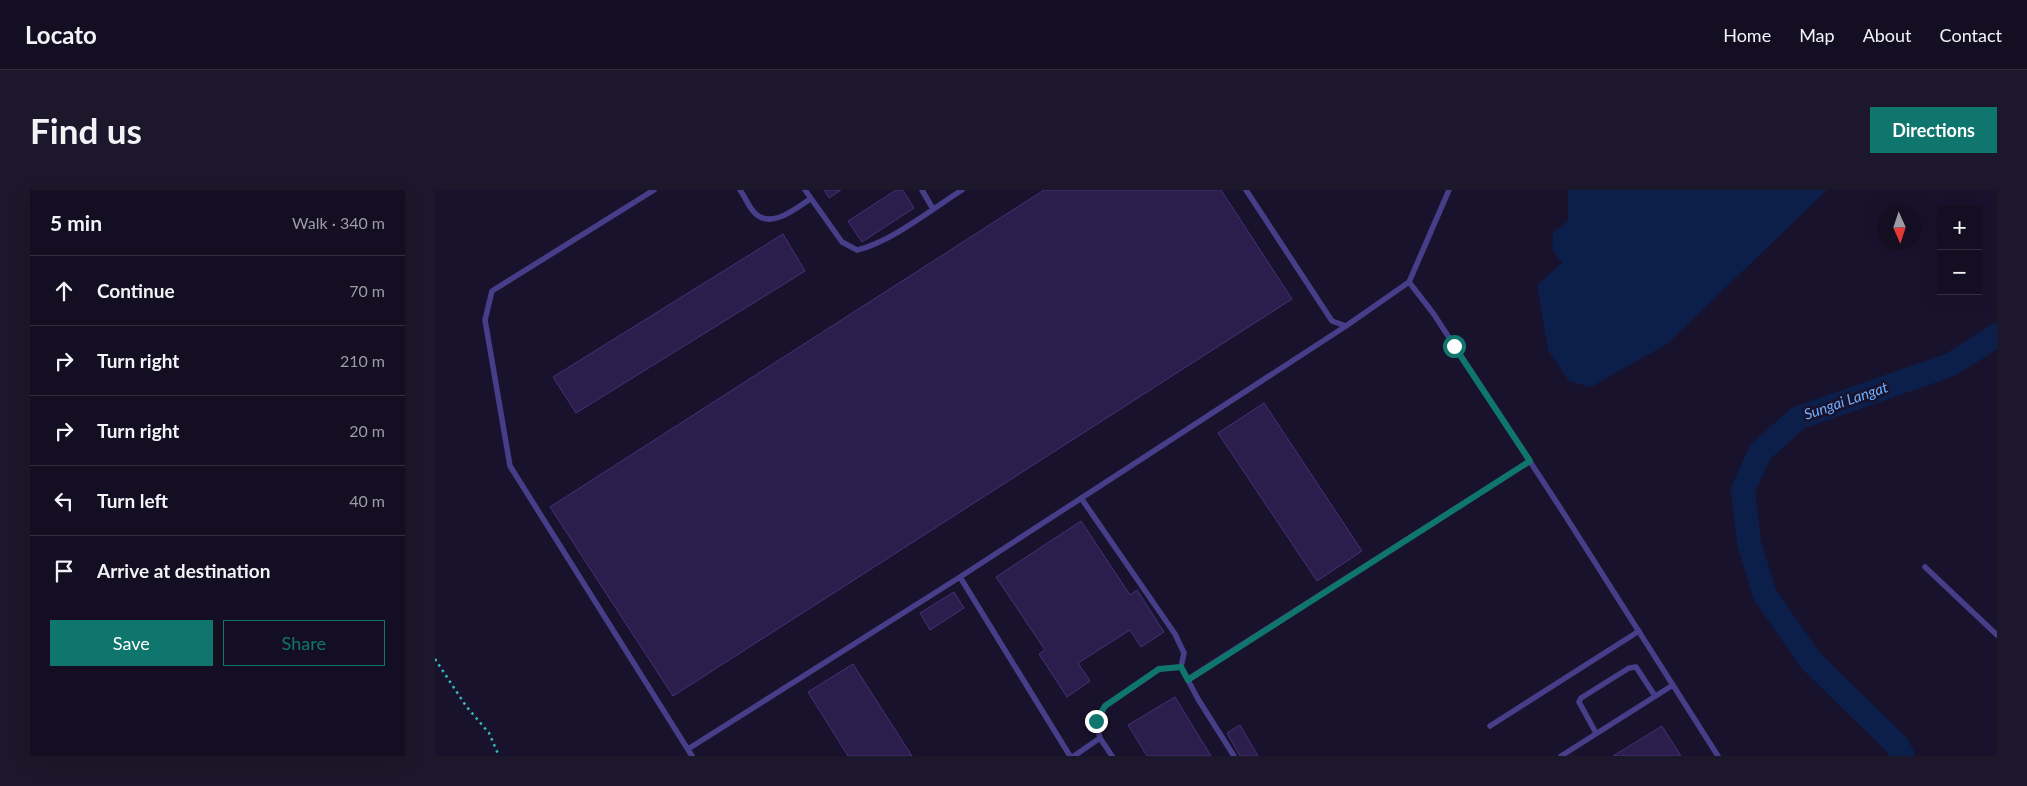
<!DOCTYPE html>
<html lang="en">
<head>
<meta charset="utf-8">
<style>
	body { margin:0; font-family:Lato,sans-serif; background:#1c172a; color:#f1f3f6 }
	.controls { position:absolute; right:15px; top:15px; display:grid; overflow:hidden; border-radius:0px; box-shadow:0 5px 20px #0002 }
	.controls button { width:45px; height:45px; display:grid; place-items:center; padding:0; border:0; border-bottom:1px solid #322e3f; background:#130e21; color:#f1f3f6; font:25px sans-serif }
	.compass { position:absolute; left:1442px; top:15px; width:45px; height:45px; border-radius:50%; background:#130e21; box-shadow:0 5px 20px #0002; rotate:177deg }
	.stop { position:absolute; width:15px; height:15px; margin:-11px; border:4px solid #0f766e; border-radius:50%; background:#fff }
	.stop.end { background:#0f766e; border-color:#fff; box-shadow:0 1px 5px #0008 }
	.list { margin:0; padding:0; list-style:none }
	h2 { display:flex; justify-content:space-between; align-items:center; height:65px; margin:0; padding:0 20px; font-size:21px }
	h2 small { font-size:16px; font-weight:400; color:#9d9ca5 }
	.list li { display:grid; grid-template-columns:32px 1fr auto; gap:15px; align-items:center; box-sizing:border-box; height:70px; padding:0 20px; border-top:1px solid #322e3f }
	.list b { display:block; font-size:19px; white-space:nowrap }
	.list em { font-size:16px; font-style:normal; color:#9d9ca5 }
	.actions { display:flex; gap:10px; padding:15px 20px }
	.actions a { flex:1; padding:11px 0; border:1px solid #0f766e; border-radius:0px; text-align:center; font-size:18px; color:#0f766e }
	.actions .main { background:#0f766e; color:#fff }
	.icon { flex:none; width:28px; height:28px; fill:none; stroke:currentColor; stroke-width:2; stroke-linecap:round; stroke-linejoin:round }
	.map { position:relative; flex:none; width:1562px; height:566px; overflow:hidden; border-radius:0px }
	header { display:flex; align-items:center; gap:30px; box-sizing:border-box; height:70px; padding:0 25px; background:#130e21; border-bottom:1px solid #322e3f }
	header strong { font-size:24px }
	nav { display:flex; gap:28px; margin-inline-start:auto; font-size:18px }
	.intro { display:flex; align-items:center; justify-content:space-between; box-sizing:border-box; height:120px; padding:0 30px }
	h1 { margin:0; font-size:35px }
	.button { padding:12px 22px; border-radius:0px; background:#0f766e; color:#fff; font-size:18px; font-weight:700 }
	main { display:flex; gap:30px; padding:0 30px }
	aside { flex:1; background:#130e21; border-radius:0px; box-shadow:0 5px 20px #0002 }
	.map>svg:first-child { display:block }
	.water { fill:#0c1e4a }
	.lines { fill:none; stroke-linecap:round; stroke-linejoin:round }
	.river { stroke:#0c1e4a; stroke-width:24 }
	.building { fill:#2c1e4c; stroke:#453178 }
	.path { stroke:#34b9bc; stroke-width:2.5; stroke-dasharray:2.5 4; stroke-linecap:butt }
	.lane { stroke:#473e89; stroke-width:5.5 }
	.route { stroke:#0f766e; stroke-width:6 }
	.labels { text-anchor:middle; stroke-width:5; stroke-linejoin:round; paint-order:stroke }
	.water-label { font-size:15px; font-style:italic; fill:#6eaefc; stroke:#19122c }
</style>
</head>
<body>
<header>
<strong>Locato</strong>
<nav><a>Home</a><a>Map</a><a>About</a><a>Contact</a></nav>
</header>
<div class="intro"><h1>Find us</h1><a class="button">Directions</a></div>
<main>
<aside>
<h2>5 min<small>Walk · 340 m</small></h2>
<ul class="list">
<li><svg class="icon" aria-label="ahead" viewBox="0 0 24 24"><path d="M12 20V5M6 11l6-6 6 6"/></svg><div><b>Continue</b></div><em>70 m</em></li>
<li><svg class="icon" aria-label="right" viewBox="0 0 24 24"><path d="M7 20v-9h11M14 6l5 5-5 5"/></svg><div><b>Turn right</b></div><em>210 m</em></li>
<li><svg class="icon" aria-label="right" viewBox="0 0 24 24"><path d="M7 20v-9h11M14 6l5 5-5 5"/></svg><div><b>Turn right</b></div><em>20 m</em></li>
<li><svg class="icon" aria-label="left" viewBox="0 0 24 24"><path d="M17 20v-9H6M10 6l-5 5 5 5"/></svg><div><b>Turn left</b></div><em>40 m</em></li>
<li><svg class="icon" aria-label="arrive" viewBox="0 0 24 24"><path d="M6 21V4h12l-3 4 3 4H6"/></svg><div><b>Arrive at destination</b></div></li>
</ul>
<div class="actions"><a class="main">Save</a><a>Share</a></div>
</aside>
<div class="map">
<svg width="1562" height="566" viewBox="0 0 1562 566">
	<rect width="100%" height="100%" fill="#19122c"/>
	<path class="water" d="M1133,0H1392L1232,154L1156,197L1134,191L1113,160L1102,95L1127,73L1117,59L1118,42L1133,31Z"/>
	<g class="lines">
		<path class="river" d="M1468,566L1463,556L1376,471L1330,405L1314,353L1308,300L1325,262L1363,228L1515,175L1562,145"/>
	</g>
	<path class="building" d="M389,0H406L394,8Z
		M461,0H468L479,18L427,52L413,31Z
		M609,0H786L857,109L238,506L115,317Z
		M348,44L370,81L141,223L118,187Z
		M829,213L927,361L882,391L783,243Z
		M646,331L695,405L702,400L729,442L706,457L695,440L643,473L655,491L632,507L604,464L610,460L561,387Z
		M519,402L529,418L495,440L485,423Z
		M418,474L477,566H413L373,502Z
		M740,507L776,566H712L693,535Z
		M805,535L823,566H805L792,543Z
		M1227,536L1246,566H1178Z"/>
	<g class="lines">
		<path class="path" d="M0,469L31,516L54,543L64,566"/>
		<path class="lane" d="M219,0L57,101L50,130L75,276L257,566
			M305,0C310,7 313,15 318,21C334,41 360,19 375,9
			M370,0L407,52L422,60C456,52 497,19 527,0
			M487,0L498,19
			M811,0L897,131L911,136L974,92L1014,0
			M974,92L998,123L1126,319L1283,566
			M646,308L740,444L749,463L746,477
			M1490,377L1562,445
			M525,387L635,566
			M753,489L1095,271
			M1055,536L1204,441
			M1161,543L1144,512L1146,508L1194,478L1201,477L1220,506
			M253,559L525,387L911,136
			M639,566L665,548
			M677,566L665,548L661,531L670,516L724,479L746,477L763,509L799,566
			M1126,566L1238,495"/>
	</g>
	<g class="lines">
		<path class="route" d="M661,531L670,516L724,479L746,477L753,490L1095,271L1019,156"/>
	</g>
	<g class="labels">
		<g class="water-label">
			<text transform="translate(1411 211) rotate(-19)" y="5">Sungai Langat</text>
		</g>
	</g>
</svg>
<div class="controls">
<button>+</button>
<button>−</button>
</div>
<svg class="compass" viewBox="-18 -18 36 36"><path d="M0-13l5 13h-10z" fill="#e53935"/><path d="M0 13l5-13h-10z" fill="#9d9ca5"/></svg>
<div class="stop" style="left:1019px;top:156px"></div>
<div class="stop end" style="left:661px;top:531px"></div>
</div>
</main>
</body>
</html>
